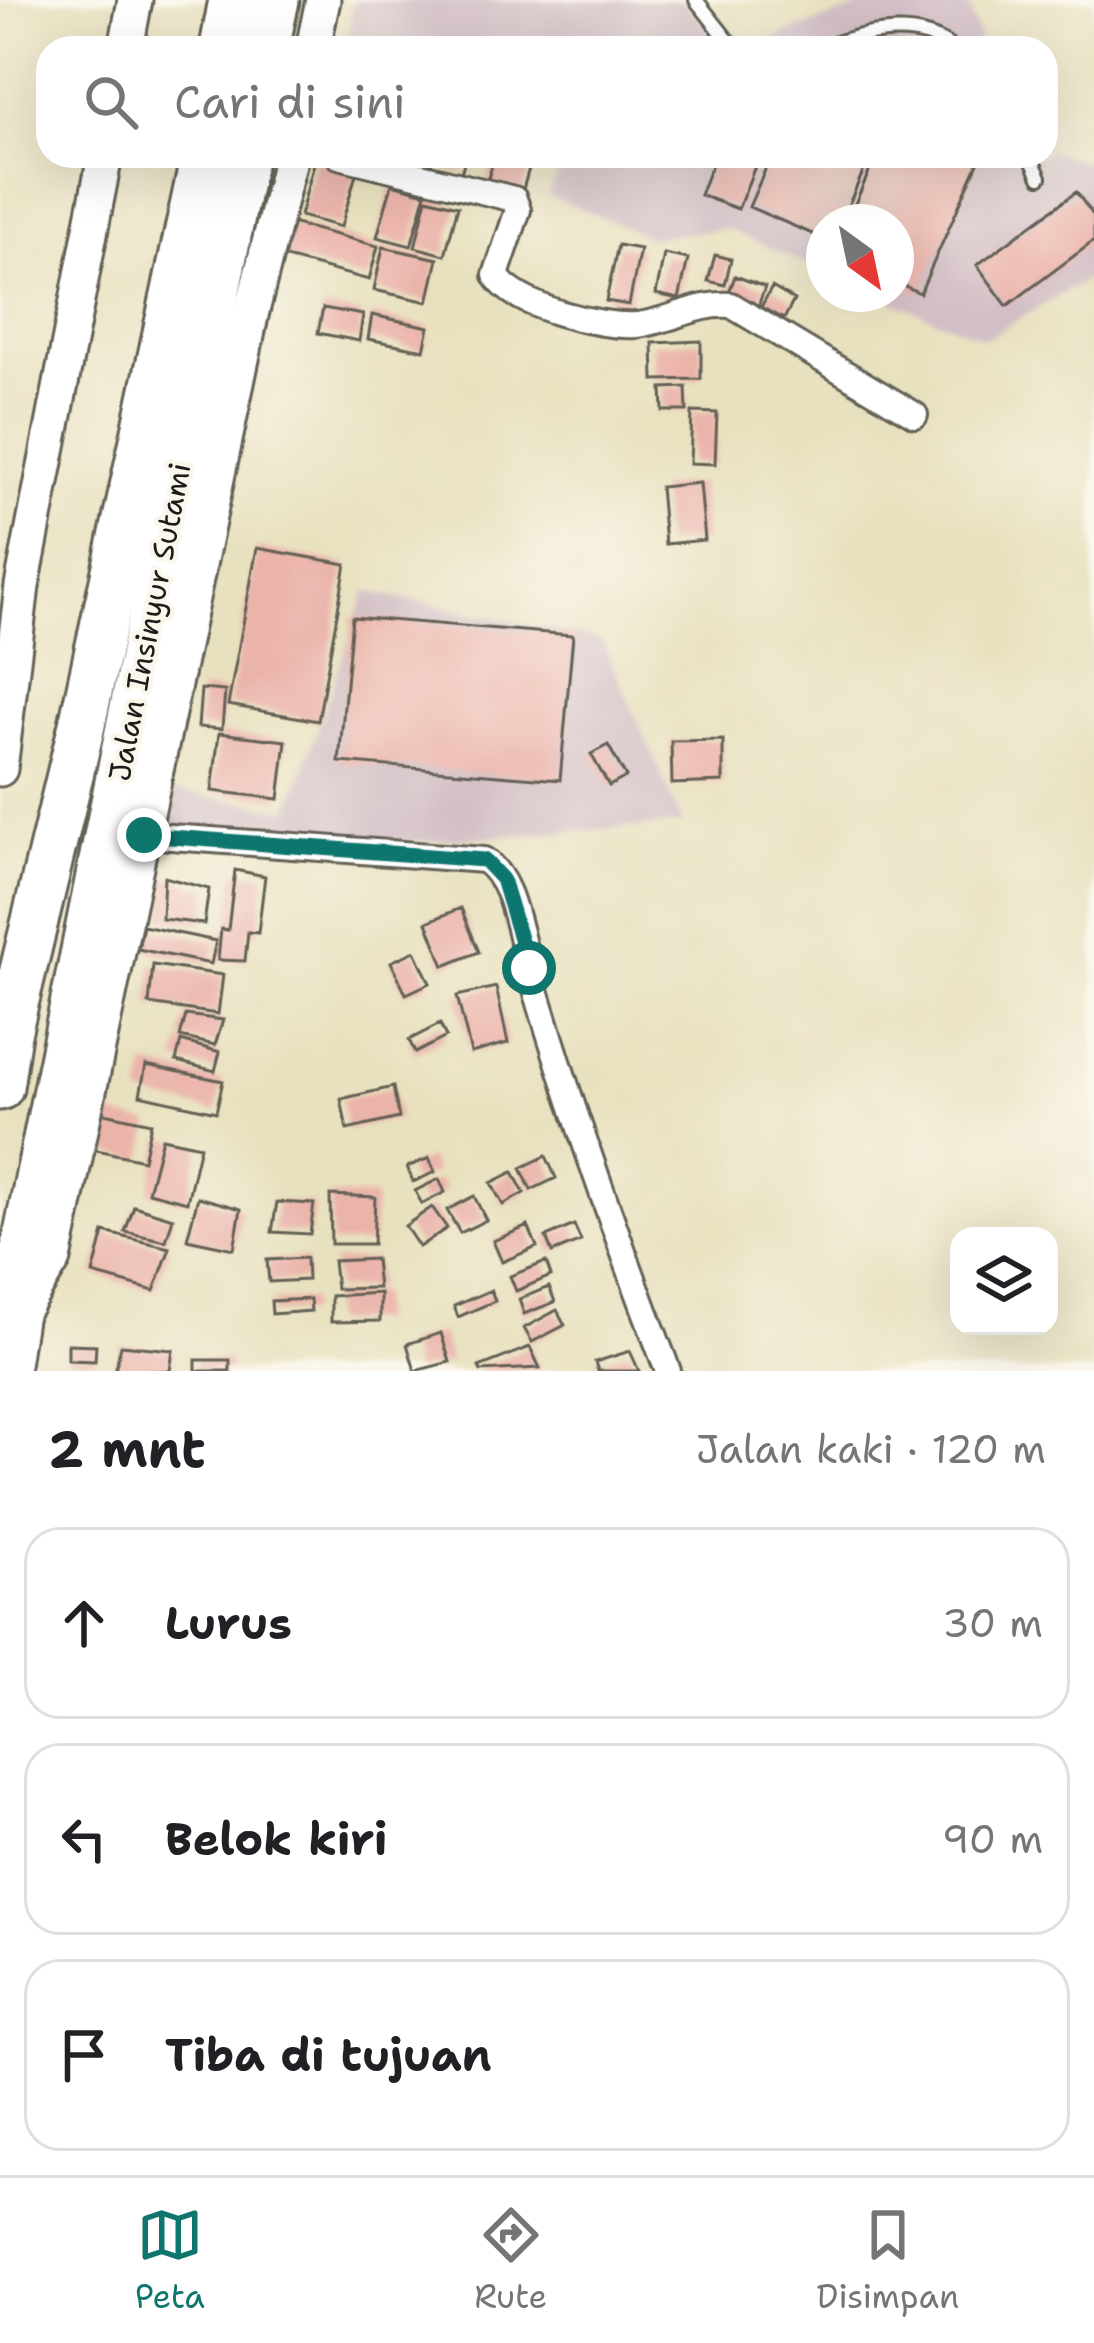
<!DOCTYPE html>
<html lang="id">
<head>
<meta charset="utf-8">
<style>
	body { margin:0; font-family:"Shantell Sans",sans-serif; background:#f6f6f6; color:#202124 }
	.controls { position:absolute; right:36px; bottom:36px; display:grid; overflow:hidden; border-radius:24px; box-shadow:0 12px 48px #0002 }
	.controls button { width:108px; height:108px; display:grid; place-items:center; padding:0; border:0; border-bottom:3px solid #e0e0e0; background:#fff; color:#202124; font:60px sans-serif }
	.compass { position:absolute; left:806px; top:204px; width:108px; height:108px; border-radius:50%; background:#fff; box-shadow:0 12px 48px #0002; rotate:147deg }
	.stop { position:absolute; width:36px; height:36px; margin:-27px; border:9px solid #0f766e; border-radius:50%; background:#fff }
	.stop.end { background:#0f766e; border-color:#fff; box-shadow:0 3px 12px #0008 }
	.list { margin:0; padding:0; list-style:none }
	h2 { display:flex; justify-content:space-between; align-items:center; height:156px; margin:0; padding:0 48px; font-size:51px }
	h2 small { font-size:39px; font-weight:400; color:#757577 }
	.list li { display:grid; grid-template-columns:78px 1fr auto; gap:36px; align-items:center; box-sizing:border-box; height:192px; margin:0 24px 24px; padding:0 24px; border:3px solid #e0e0e0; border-radius:36px }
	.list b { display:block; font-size:45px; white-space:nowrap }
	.list em { font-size:39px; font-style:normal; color:#757577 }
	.icon { flex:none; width:66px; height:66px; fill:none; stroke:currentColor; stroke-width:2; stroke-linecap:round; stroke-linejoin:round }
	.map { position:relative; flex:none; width:1094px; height:1371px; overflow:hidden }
	.search { position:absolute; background:#fff; box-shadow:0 12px 48px #0002; left:36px; right:36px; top:36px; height:132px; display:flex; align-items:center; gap:30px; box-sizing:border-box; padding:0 42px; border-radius:36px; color:#757577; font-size:45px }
	.sheet { height:804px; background:#fff }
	nav { display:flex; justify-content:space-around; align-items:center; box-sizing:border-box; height:168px; border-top:3px solid #e0e0e0; background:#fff; font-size:33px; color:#757577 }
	nav a { display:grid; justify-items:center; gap:6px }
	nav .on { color:#0f766e }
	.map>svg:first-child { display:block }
	.industrial { fill:#d2bec5 }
	.building { fill:#ebb4ab }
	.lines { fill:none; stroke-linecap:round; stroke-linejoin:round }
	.lane-casing { stroke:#636155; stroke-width:18 }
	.street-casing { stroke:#636155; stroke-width:30 }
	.secondary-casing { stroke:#636155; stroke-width:39 }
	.highway-casing { stroke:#636155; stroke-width:51 }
	.lane { stroke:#fff; stroke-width:12 }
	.street { stroke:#fff; stroke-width:24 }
	.secondary { stroke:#fff; stroke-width:33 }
	.highway { stroke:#fff; stroke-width:45 }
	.route { stroke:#0f766e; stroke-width:15 }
	.labels { text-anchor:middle; stroke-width:9; stroke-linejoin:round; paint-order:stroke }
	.street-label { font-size:30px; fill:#1c1c1c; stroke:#fbf7ec }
</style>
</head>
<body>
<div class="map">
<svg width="1094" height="1371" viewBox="0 0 1094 1371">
	<rect width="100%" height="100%" fill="#fbf7ec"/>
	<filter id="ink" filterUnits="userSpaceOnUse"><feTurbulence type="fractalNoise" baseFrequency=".00833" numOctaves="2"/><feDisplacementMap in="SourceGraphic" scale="24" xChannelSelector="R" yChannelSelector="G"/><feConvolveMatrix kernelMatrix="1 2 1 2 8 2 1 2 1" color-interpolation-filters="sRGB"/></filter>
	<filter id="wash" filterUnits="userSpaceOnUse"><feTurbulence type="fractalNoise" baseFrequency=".004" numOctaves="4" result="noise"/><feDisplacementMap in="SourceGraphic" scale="48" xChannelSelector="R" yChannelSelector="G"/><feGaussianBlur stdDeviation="2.7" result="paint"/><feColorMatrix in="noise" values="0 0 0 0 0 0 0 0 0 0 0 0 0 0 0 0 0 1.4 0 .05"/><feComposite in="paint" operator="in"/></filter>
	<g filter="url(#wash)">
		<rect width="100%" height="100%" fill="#e8e1bf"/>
		<path class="industrial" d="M354,0H681L727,48H396L347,37Z
			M880,0H966L983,48H746Z
			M1046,150L1094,164V275L985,339L874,294H896V222H824V272L727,229L651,237L547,195L569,156H1046Z
			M366,591L602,640L683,824L286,850L153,827L164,789L289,810Z"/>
		<g id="blocks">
			<path class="building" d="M316,156L358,167L341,227L300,216Z
				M433,156H466L461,173L431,165Z
				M494,156L530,165L521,196L486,186Z
				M715,156H759L738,209L700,195Z
				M771,156H870L841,222H824V239L749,207Z
				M876,156H981L920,293L896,282V222H847Z
				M392,184L426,193L411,246L377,237Z
				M1076,192L1094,216V241L1007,306L977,265Z
				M427,198L458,206L445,255L415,247Z
				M291,223L378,246L369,280L282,257Z
				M618,245L640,249L629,305L606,301Z
				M383,247L438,259L428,302L374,290Z
				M664,254L688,259L679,299L656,294Z
				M715,255L731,259L725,285L708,281Z
				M735,276L765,287L757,309L727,298Z
				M772,287L794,300L784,319L761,307Z
				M323,308L363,315L359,341L318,333Z
				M372,315L429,327L424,350L368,339Z
				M701,341V379L654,380L653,343Z
				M686,387L687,411H663L662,388Z
				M692,412L717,413L715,464L690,463Z
				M700,483L705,540L665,544L660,487Z
				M257,548L346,564L318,721L228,705Z
				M352,617L573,635L560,780L339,762Z
				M201,689L225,691L222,729L198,727Z
				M219,733L286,741L279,799L212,791Z
				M723,740V782L672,784L671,741Z
				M608,745L626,777L609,786L591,754Z
				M235,870L265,876L258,933L248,932L245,961L218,960L221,929L228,930Z
				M164,877L209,889L204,924L162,919Z
				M461,908L479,952L444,966L427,922Z
				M143,926L216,941L211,964L138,949Z
				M415,951L430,983L406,994L391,962Z
				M153,965L223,975L218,1014L149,1004Z
				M496,987L508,1043L471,1053L457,996Z
				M186,1015L223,1020L215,1045L180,1037Z
				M440,1024L446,1037L415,1053L409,1040Z
				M181,1041L220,1052L215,1071L176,1061Z
				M146,1065L223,1081L216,1112L140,1095Z
				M393,1087L399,1118L347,1130L341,1099Z
				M100,1112L151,1123L143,1160L92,1149Z
				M162,1138L200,1146L187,1202L148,1192Z
				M546,1156L556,1178L531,1190L521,1168Z
				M429,1158L435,1172L413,1182L407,1167Z
				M513,1172L524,1193L503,1205L491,1183Z
				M439,1179L445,1192L422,1204L415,1191Z
				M330,1195L375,1197L373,1244H331Z
				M474,1196L486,1220L460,1233L447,1210Z
				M198,1197L241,1209L234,1249L187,1239Z
				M277,1202L314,1204L310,1234L272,1232Z
				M134,1206L173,1218L166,1241L125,1232Z
				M432,1207L447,1228L419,1247L405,1226Z
				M574,1225L581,1241L552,1253L546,1237Z
				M528,1226L537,1247L502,1262L493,1241Z
				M104,1232L170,1248L154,1291L93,1274Z
				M306,1258L307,1280L269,1282L267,1260Z
				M375,1259L378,1288L336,1289L333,1261Z
				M546,1262L551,1276L516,1291L510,1276Z
				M549,1287L555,1302L524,1314L519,1299Z
				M491,1290L495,1301L458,1317L454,1306Z
				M380,1293V1321L331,1322V1296Z
				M310,1299L311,1311L272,1314L271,1301Z
				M557,1310L565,1325L532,1342L524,1328Z
				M441,1333L450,1362L415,1371L407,1344Z
				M68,1344L96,1345L95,1361L68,1360Z
				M121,1345L173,1350L170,1371H115Z
				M530,1347L540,1368L481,1371L479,1367Z
				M630,1351L639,1371H598L595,1362Z
				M196,1360H230V1371H196Z"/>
		</g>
	</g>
	<g filter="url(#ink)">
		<use href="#blocks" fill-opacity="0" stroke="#636155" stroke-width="3"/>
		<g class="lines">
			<defs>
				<path id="lane" d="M696,0L734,48
					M822,48C862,32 917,21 952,48
					M1030,156L1040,177"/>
				<path id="street" d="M339,156L514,199L518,210L496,275C513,307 602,328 637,325C668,322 699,302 731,305L915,415
					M144,835L484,860C513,880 517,927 527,959C567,1099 616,1236 668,1371"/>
				<path id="secondary" d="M126,48L135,0
					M313,48L323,0
					M0,769L22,586L105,156
					M20,1313L54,1259L252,311L291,156"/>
				<path id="highway" d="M223,48L232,0
					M266,48L276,0
					M0,1087L8,1033L82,725L204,156
					M5,1371L22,1259L244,156"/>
			</defs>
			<use href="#lane" class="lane-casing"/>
			<use href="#street" class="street-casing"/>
			<use href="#secondary" class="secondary-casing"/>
			<use href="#highway" class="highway-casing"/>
			<use href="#lane" class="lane"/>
			<use href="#street" class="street"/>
			<use href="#secondary" class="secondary"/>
			<use href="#highway" class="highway"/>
		</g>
	</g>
	<g class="lines" filter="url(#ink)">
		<path class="route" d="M144,835L484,860L502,879L529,968"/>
	</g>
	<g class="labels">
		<g class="street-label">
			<text transform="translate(150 622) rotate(-79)" y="10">Jalan Insinyur Sutami</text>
		</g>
	</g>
</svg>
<div class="controls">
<button><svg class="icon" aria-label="layers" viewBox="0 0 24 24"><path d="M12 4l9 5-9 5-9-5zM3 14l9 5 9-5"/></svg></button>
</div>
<svg class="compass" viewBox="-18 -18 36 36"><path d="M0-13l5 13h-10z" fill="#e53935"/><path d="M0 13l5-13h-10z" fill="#757577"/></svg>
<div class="stop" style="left:529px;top:968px"></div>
<div class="stop end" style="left:144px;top:835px"></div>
<div class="search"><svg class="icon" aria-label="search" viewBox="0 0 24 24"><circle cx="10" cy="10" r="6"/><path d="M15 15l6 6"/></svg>Cari di sini</div>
</div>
<section class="sheet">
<h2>2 mnt<small>Jalan kaki · 120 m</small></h2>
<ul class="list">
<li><svg class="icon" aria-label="ahead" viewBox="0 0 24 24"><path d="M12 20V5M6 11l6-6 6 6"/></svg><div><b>Lurus</b></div><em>30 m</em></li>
<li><svg class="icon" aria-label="left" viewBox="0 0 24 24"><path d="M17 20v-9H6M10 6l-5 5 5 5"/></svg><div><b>Belok kiri</b></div><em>90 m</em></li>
<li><svg class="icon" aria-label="arrive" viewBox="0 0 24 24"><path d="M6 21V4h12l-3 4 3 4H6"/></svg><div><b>Tiba di tujuan</b></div></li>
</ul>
</section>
<nav>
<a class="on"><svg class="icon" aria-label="map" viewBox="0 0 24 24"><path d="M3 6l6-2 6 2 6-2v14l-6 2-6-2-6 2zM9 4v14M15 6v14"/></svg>Peta</a>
<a><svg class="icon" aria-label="directions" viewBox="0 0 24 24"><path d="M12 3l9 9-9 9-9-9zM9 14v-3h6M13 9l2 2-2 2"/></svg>Rute</a>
<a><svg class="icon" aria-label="saved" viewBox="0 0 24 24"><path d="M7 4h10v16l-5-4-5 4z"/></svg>Disimpan</a>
</nav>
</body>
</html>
